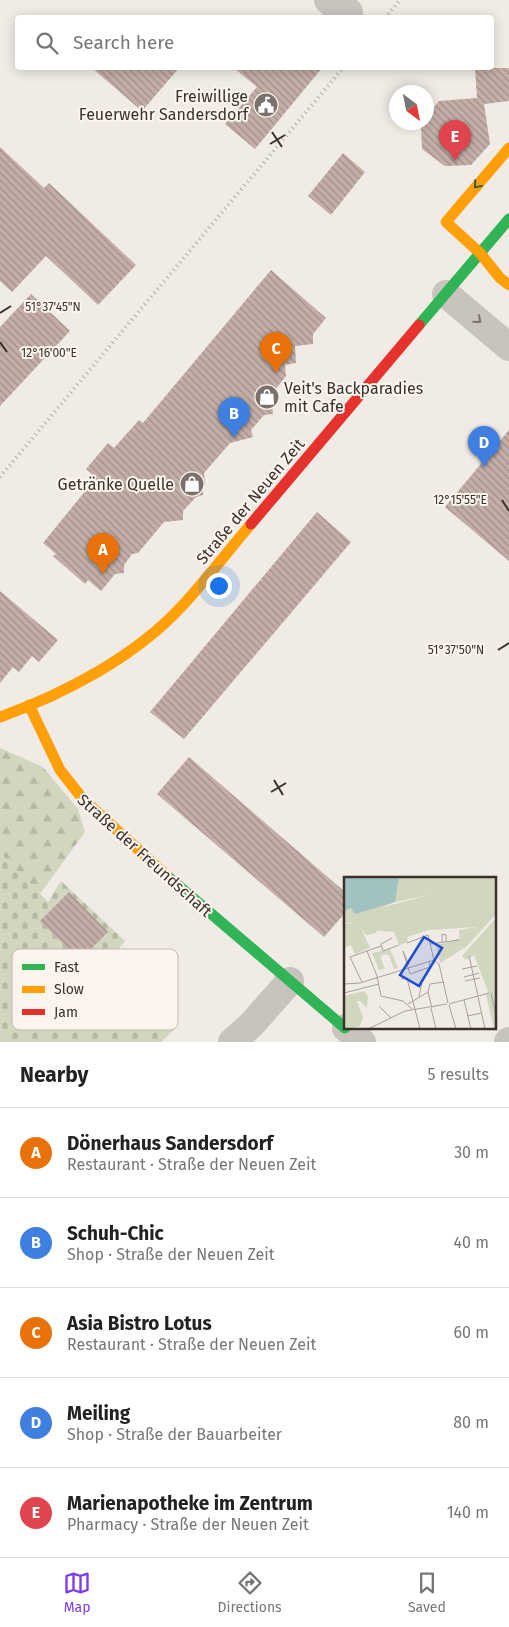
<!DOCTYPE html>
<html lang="en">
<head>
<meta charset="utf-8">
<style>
	body { margin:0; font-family:"Fira Sans",sans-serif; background:#f2f2f2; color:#222 }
	.compass { position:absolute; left:389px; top:85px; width:45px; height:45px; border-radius:50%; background:#fff; box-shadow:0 2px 12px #0003; rotate:148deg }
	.you { position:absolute; left:218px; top:585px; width:18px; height:18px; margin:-12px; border:4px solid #fff; border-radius:50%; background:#1a73e8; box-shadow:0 0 0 8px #1a73e833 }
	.badge { display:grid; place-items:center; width:32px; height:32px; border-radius:50%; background:#7c3aed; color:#fff; font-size:16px; font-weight:700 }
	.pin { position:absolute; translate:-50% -41px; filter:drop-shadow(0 1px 2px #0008) }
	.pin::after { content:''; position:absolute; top:26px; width:18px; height:15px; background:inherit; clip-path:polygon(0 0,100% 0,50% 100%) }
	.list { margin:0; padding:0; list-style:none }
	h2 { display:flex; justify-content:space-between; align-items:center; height:65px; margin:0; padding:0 20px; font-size:21px }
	h2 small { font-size:16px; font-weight:400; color:#767676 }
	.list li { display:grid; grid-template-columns:32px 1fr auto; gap:15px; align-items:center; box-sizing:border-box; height:90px; padding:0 20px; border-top:1px solid #e0e0e0 }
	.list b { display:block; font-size:19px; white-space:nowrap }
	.list p { margin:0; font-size:16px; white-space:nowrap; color:#767676 }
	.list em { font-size:16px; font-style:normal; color:#767676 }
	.icon { flex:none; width:28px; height:28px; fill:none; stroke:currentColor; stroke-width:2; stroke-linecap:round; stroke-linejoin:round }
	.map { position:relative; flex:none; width:509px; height:1042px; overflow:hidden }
	.search { position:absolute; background:#fff; box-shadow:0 2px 12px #0003; left:15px; right:15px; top:15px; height:55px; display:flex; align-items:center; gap:12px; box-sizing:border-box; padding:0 18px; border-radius:5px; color:#767676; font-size:19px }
	.sheet { height:515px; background:#fff }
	nav { display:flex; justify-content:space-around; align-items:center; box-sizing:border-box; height:70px; border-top:1px solid #e0e0e0; background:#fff; font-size:14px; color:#767676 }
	nav a { display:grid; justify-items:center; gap:2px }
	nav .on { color:#7c3aed }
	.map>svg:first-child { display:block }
	.forest { fill:url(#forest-firs) }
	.cemetery { fill:url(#cemetery-stones) }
	.building { fill:url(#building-back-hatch) }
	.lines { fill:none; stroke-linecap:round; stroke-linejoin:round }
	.street { stroke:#c9c3be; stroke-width:28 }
	.fast { stroke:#30b455; stroke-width:11 }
	.slow { stroke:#ff9f0a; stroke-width:11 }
	.jam { stroke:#e5322d; stroke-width:11 }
	.rail { stroke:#b1aca8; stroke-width:4; stroke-dasharray:1 4; stroke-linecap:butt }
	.oneway { stroke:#375e3a }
	.oneway2 { stroke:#7b726d }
	.ticks { fill:none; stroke:#3b302b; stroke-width:2 }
	.labels { text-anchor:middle; stroke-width:4; stroke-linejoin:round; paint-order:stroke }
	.poi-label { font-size:16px; fill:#3b302b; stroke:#fbf5ee; text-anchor:end }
	.street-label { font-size:16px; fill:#3b302b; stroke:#fbf5ee }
	.inset-road { fill:none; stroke:#a8a09b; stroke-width:1 }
	.view { fill:#1d4ed8; fill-opacity:0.15; stroke:#1d4ed8; stroke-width:2.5 }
	.inset-edge { fill:none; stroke:#3b302b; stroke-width:2.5 }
	.key { fill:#fbf5ee; stroke:#c1bab4; stroke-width:1 }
	.key-label { font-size:14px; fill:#3b302b }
	.ticks-label { font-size:12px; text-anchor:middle; fill:#3b302b; stroke:#fbf5ee; stroke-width:4; stroke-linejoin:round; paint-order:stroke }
</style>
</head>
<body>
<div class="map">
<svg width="509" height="1042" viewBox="0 0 509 1042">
	<defs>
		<pattern id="forest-firs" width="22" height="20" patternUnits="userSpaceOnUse" patternTransform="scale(1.25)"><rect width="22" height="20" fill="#d1d6bf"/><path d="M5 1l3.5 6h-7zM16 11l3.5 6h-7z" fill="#b4b8a4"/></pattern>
		<pattern id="cemetery-stones" width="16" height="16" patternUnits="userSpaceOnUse" patternTransform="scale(1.25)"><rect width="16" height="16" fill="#d1d6bf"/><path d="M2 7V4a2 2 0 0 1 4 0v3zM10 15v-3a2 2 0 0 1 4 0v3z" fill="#b4b8a4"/></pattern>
		<pattern id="building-back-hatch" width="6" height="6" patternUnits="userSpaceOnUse" patternTransform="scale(1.25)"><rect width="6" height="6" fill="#c3afa7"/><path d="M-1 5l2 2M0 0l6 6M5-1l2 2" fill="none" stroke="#a08f88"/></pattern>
	</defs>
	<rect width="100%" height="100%" fill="#f0ebe5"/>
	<path class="forest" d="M0,748L43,767L78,809L85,832L40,894L0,853Z"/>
	<path class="cemetery" d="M0,853L48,902L61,881L125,941L109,960L175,1029L161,1042H0Z"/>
	<path class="building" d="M92,68H179L142,111Z
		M234,68H322L255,149L225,124L257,87Z
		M475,68H509V101L484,104L490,144L471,165L445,166L422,149L421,125L426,122V117L439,101L477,98Z
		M0,147L44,188L49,183L136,265L98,305L46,256L12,292L0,281Z
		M343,153L365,172L331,215L308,196Z
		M271,270L326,318L313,334V344L295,346L296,363L285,365L286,376L271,395L273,414L264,415L251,430L253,437L230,443L204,473L205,483L203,487V495L196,497L183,511V520L164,522L138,553L132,554L124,565V573L115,574L101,591L88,580L85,584L53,556L56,554L43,543L91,484L87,481L93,475L86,469L108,443L114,448L139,420L143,423Z
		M31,294L70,331L0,406V327Z
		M509,430V561L445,507Z
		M317,512L351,542L184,739L150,712Z
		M0,591L58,640L39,662L32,656L19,672L13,667L0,683Z
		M189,757L345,892V913L324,937L157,794Z
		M69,892L108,932L80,960L40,921Z"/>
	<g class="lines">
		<path class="street" d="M328,0L338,9L349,12
			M446,294L509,347
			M346,1028L362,1042
			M232,1042L251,1025L290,981
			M508,1042L509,1041"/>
		<path class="fast" d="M419,325L509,219
			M167,876L345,1028"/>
		<path class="slow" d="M509,148L446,222L480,253L500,278L509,285
			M29,705L60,770L82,798L167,876
			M0,717C64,694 135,657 182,606C206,580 228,551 251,524"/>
		<path class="jam" d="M251,524L419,325"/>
		<path class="rail" d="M385,18L400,0
			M0,477L343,68"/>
	</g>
	<defs><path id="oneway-chevron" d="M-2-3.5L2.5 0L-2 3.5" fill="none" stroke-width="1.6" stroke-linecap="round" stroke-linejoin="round" transform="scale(1.25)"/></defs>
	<use class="oneway" href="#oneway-chevron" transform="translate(477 185) rotate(130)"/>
	<use class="oneway2" href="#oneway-chevron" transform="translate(478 320) rotate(40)"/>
	<path class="ticks" d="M272,132L282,147M270,144L285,135M0,313L11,306M0,342L7,352M502,500L509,511M498,650L509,643M274,780L283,795M271,792L286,783"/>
	<defs>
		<symbol id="civic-disc" viewBox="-11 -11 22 22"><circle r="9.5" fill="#7a716c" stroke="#fbf5ee"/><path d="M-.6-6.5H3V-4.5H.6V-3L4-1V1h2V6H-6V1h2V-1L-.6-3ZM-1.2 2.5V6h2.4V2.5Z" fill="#fff"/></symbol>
		<symbol id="shop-disc" viewBox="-11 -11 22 22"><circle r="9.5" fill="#7a716c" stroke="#fbf5ee"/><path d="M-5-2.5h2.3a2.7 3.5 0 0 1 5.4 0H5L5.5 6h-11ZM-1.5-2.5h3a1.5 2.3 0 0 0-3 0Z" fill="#fff"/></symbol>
	</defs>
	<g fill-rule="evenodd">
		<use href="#civic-disc" x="252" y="91" width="28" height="28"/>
		<use href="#shop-disc" x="253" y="383" width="28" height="28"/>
		<use href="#shop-disc" x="178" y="470" width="28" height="28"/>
	</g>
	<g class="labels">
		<g class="poi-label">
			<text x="248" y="102">Freiwillige<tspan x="248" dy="18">Feuerwehr Sandersdorf</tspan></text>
			<text x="284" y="394" text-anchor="start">Veit's Backparadies<tspan x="284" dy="18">mit Cafe</tspan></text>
			<text x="174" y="490">Getränke Quelle</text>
		</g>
		<g class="street-label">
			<text transform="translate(250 501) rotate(-50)" y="6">Straße der Neuen Zeit</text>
			<text transform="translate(145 855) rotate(42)" y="6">Straße der Freundschaft</text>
		</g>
	</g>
	<g transform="translate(344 877)">
		<rect width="152" height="152" fill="#f0ebe5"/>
		<path d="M55,0H69L68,8L74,13L85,12L86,18L51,25L18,39L96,20L98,23L24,48L31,51L33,56L22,58L16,49L26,71L11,77L7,68L2,70L0,67V46L15,48L0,45V34L7,31L11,36L50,25ZM134,50L131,58L116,64L115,53ZM46,72L54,91L50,92L45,78L40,77L36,79L41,92L35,93L28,76ZM152,116V152H150L142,117Z" fill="#d1d6bf"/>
		<path d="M69,0H152V37L122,70L102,71L101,66L131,57L134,50L85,53L63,60L64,65L55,68L50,55L25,53L24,48L98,23L96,20L19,47L20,35L86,18L85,12L74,13L68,8ZM152,41V116L145,117L130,78L122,83L118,79ZM20,114L24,119L23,131L16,124H0V119Z" fill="#d1d6bf"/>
		<path d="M0,124H13L19,141L15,150L0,152Z" fill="#d1d6bf"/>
		<path d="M101,66L102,71L122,70L96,86L92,68Z" fill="#d1d6bf"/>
		<path d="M0,0H55L51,25L11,37L7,31L0,34Z" fill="#a1c2c1"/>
		<path class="inset-road" d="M48,61L37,67L39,74L55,68M98,65V57L102,58V64M63,66L84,58L90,83M86,67L115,63M23,74L33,99M125,79L134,119M6,80L37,69M6,80L18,105M65,88L59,74L66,97L86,90L85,84M118,92L133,89M33,99L37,119L59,124L68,132M120,100L135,96M57,102L63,101L76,152M121,104L136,101M0,107L16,106L90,83L95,87L104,126M0,116L35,107M147,116L153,143M75,120L78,105M134,120L141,152M120,123L127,152M64,127L84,115M105,127L145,116M105,128L112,152M35,129L47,141M87,131L92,152M88,131L84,115L86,107L100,105M123,139L138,136M24,152L61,134L103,127"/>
		<path class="view" d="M80,60L98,71L75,109L56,98Z"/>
		<rect width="152" height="152" class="inset-edge"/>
	</g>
	<rect x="12" y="949" width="166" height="81" rx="8" class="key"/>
	<rect x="22" y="964" width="23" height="6" fill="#30b455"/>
	<rect x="22" y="986" width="23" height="7" fill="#ff9f0a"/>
	<rect x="22" y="1009" width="23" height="6" fill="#e5322d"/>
	<g class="key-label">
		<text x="54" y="972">Fast</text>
		<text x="54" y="994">Slow</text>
		<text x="54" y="1017">Jam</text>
	</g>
	<g class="ticks-label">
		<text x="53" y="311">51°37'45"N</text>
		<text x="49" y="357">12°16'00"E</text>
		<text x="460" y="504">12°15'55"E</text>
		<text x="456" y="654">51°37'50"N</text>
	</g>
</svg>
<svg class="compass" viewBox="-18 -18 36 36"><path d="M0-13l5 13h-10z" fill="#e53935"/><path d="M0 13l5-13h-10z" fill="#767676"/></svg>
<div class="you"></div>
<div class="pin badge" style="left:103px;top:574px;background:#e8710a">A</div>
<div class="pin badge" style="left:234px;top:438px;background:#3f7fe0">B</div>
<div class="pin badge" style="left:276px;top:373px;background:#e8710a">C</div>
<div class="pin badge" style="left:484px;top:467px;background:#3f7fe0">D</div>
<div class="pin badge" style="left:455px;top:161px;background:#e0444e">E</div>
<div class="search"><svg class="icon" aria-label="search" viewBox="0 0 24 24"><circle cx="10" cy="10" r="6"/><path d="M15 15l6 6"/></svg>Search here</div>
</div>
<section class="sheet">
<h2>Nearby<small>5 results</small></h2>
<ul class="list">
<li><span class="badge" style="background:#e8710a">A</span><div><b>Dönerhaus Sandersdorf</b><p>Restaurant · Straße der Neuen Zeit</p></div><em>30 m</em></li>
<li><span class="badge" style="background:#3f7fe0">B</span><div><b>Schuh-Chic</b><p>Shop · Straße der Neuen Zeit</p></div><em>40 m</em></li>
<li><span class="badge" style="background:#e8710a">C</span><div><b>Asia Bistro Lotus</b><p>Restaurant · Straße der Neuen Zeit</p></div><em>60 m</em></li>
<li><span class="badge" style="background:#3f7fe0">D</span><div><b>Meiling</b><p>Shop · Straße der Bauarbeiter</p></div><em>80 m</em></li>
<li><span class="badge" style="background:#e0444e">E</span><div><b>Marienapotheke im Zentrum</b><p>Pharmacy · Straße der Neuen Zeit</p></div><em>140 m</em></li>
</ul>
</section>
<nav>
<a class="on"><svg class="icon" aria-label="map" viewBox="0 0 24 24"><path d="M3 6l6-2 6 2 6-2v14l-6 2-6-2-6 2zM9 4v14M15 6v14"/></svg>Map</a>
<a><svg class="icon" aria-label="directions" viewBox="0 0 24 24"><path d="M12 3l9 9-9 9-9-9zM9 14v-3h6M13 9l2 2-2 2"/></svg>Directions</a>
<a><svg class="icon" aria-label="saved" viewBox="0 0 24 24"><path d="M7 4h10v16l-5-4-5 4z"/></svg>Saved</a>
</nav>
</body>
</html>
